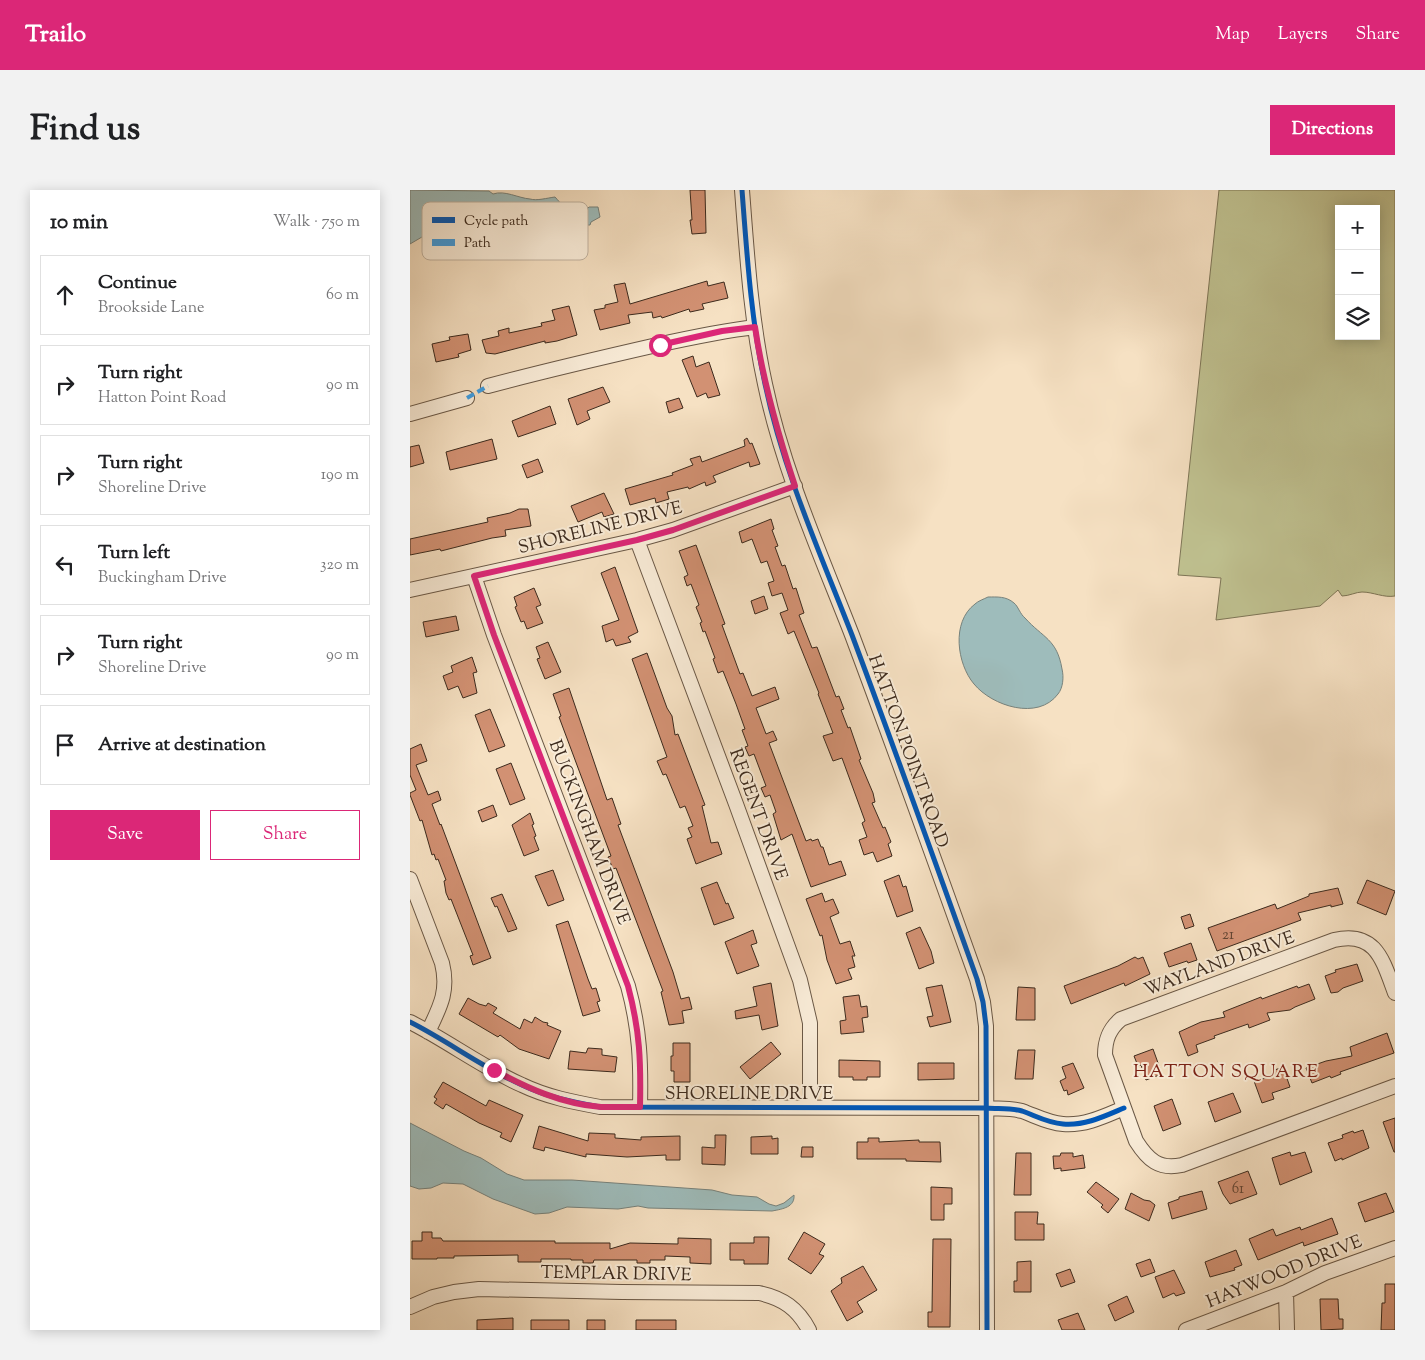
<!DOCTYPE html>
<html lang="en">
<head>
<meta charset="utf-8">
<style>
	body { margin:0; font-family:"Sorts Mill Goudy",serif; background:#f2f2f2; color:#202124 }
	.controls { position:absolute; right:15px; top:15px; display:grid; overflow:hidden; border-radius:0px; box-shadow:0 2px 12px #0003 }
	.controls button { width:45px; height:45px; display:grid; place-items:center; padding:0; border:0; border-bottom:1px solid #e0e0e0; background:#fff; color:#202124; font:25px sans-serif }
	.stop { position:absolute; width:15px; height:15px; margin:-11px; border:4px solid #db2777; border-radius:50%; background:#fff }
	.stop.end { background:#db2777; border-color:#fff; box-shadow:0 1px 5px #0008 }
	.list { margin:0; padding:0; list-style:none }
	h2 { display:flex; justify-content:space-between; align-items:center; height:65px; margin:0; padding:0 20px; font-size:21px }
	h2 small { font-size:16px; font-weight:400; color:#757577 }
	.list li { display:grid; grid-template-columns:32px 1fr auto; gap:15px; align-items:center; box-sizing:border-box; height:80px; margin:0 10px 10px; padding:0 10px; border:1px solid #e0e0e0; border-radius:0px }
	.list b { display:block; font-size:19px; white-space:nowrap }
	.list p { margin:0; font-size:16px; white-space:nowrap; color:#757577 }
	.list em { font-size:16px; font-style:normal; color:#757577 }
	.actions { display:flex; gap:10px; padding:15px 20px }
	.actions a { flex:1; padding:11px 0; border:1px solid #db2777; border-radius:0px; text-align:center; font-size:18px; color:#db2777 }
	.actions .main { background:#db2777; color:#fff }
	.icon { flex:none; width:28px; height:28px; fill:none; stroke:currentColor; stroke-width:2; stroke-linecap:round; stroke-linejoin:round }
	.map { position:relative; flex:none; width:985px; height:1140px; overflow:hidden; border-radius:0px }
	header { display:flex; align-items:center; gap:30px; box-sizing:border-box; height:70px; padding:0 25px; background:#db2777; color:#fff }
	header strong { font-size:24px }
	nav { display:flex; gap:28px; margin-inline-start:auto; font-size:18px }
	.intro { display:flex; align-items:center; justify-content:space-between; box-sizing:border-box; height:120px; padding:0 30px }
	h1 { margin:0; font-size:35px }
	.button { padding:12px 22px; border-radius:0px; background:#db2777; color:#fff; font-size:18px; font-weight:700 }
	main { display:flex; gap:30px; padding:0 30px }
	aside { flex:1; background:#fff; border-radius:0px; box-shadow:0 2px 12px #0003 }
	.map>svg:first-child { display:block }
	.green { fill:#c0c291; stroke:#7e7657; fill-rule:evenodd }
	.water { fill:#9ebcbb; stroke:#77827c }
	.building { fill:#d29173; stroke:#3c2a1d }
	.lines { fill:none; stroke-linecap:round; stroke-linejoin:round }
	.minor-casing { stroke:#6a5846; stroke-width:16 }
	.minor { stroke:#f9ecd8; stroke-width:14 }
	.quiet { stroke:#3f9cdf; stroke-width:4; stroke-dasharray:8 4; stroke-linecap:butt }
	.cycleway-casing { stroke:#f9ecd8; stroke-width:8 }
	.cycleway { stroke:#0057b8; stroke-width:5 }
	.route { stroke:#db2777; stroke-width:6 }
	.labels { text-anchor:middle; stroke-width:4; stroke-linejoin:round; paint-order:stroke }
	.number-label { font-size:15px; fill:#624432 }
	.street-label { font-size:18px; fill:#3c2a1d; stroke:#f9ecd8 }
	.neighbourhood-label { font-size:19px; letter-spacing:1px; fill:#7a1f14; stroke:#f9ecd8 }
	.key { fill:#f9ecd8; stroke:#c0b2a0; stroke-width:1 }
	.key-label { font-size:14px; fill:#3c2a1d }
</style>
</head>
<body>
<header>
<strong>Trailo</strong>
<nav><a>Map</a><a>Layers</a><a>Share</a></nav>
</header>
<div class="intro"><h1>Find us</h1><a class="button">Directions</a></div>
<main>
<aside>
<h2>10 min<small>Walk · 750 m</small></h2>
<ul class="list">
<li><svg class="icon" aria-label="ahead" viewBox="0 0 24 24"><path d="M12 20V5M6 11l6-6 6 6"/></svg><div><b>Continue</b><p>Brookside Lane</p></div><em>60 m</em></li>
<li><svg class="icon" aria-label="right" viewBox="0 0 24 24"><path d="M7 20v-9h11M14 6l5 5-5 5"/></svg><div><b>Turn right</b><p>Hatton Point Road</p></div><em>90 m</em></li>
<li><svg class="icon" aria-label="right" viewBox="0 0 24 24"><path d="M7 20v-9h11M14 6l5 5-5 5"/></svg><div><b>Turn right</b><p>Shoreline Drive</p></div><em>190 m</em></li>
<li><svg class="icon" aria-label="left" viewBox="0 0 24 24"><path d="M17 20v-9H6M10 6l-5 5 5 5"/></svg><div><b>Turn left</b><p>Buckingham Drive</p></div><em>320 m</em></li>
<li><svg class="icon" aria-label="right" viewBox="0 0 24 24"><path d="M7 20v-9h11M14 6l5 5-5 5"/></svg><div><b>Turn right</b><p>Shoreline Drive</p></div><em>90 m</em></li>
<li><svg class="icon" aria-label="arrive" viewBox="0 0 24 24"><path d="M6 21V4h12l-3 4 3 4H6"/></svg><div><b>Arrive at destination</b></div></li>
</ul>
<div class="actions"><a class="main">Save</a><a>Share</a></div>
</aside>
<div class="map">
<svg width="985" height="1140" viewBox="0 0 985 1140">
	<rect width="100%" height="100%" fill="#f6e1c3"/>
	<filter id="stains"><feTurbulence type="fractalNoise" baseFrequency=".004" numOctaves="4"/><feColorMatrix values="0 0 0 0 .2 0 0 0 0 .09 0 0 0 0 .02 0 0 0 .5 -.17"/></filter>
	<radialGradient id="worn" r=".72"><stop offset=".6" stop-color="#630" stop-opacity="0"/><stop offset="1" stop-color="#630" stop-opacity=".3"/></radialGradient>
	<path class="green" d="M809,0H985V406C974,408 963,402 952,402C946,402 939,406 932,406L928,400L910,416L806,430L811,388L768,385ZM929,19H966V146H929Z"/>
	<path class="water" d="M0,0L79,1L83,4C95,0 108,8 120,9C127,11 137,8 145,7C158,21 156,23 176,20L179,17H188L190,27L181,32L180,35H175L122,33L46,34L29,37L0,54Z
		M578,407C587,407 596,406 604,413C608,416 610,424 615,428C633,448 647,449 652,479C654,487 653,498 648,504C628,531 582,516 564,494C547,474 541,432 565,414C568,411 574,409 578,407Z
		M0,933L54,961L71,968L97,984L114,990H162L302,1000L322,1005L347,1007L359,1014L366,1016L374,1013L384,1005C385,1017 373,1019 362,1021L238,1018L228,1016L208,1019L157,1017L139,1023L125,1024L83,1009L53,994L33,993L21,998L9,999L0,996Z"/>
	<path class="building" d="M280,0H295L296,43L282,44L280,30H282Z
		M297,91L298,96L314,92L318,108L292,114L294,119L280,122L279,119L252,128L251,126L243,128L242,122L218,125L220,133L190,140L184,120L195,118V115L208,112L204,95L215,93L220,114Z
		M159,116L167,145L147,151L135,153V151L85,164L76,163L72,150L89,146L88,141L99,138V143L132,136L131,133L145,130L142,120Z
		M58,144L61,160L48,164L49,167L26,172L22,154L40,150L39,147Z
		M283,166L286,177L299,172L310,205L298,208L296,203L287,207L272,170Z
		M193,197L200,212L177,221L180,229L167,235L158,209Z
		M269,208L273,218L259,223L256,212Z
		M140,216L146,234L108,247L102,231Z
		M337,248L340,254L342,253L350,274L340,277L339,272L303,286L306,292L296,296L295,292L279,299L278,297L257,302L259,309L246,313L245,308L220,315L215,299L263,285L262,283L283,275L280,269L290,266L292,272L335,256L334,250Z
		M82,249L87,269L40,280L36,262Z
		M9,255L14,273L0,277V257Z
		M128,269L133,282L117,288L112,275Z
		M194,303L204,324L194,327L192,322L168,332L161,316Z
		M109,319H118L121,336L95,340L96,346L82,348L31,361L30,359L0,365V349L78,332L77,328L100,323Z
		M361,329L364,339L362,340L368,356L365,357L372,376L375,375L383,399L386,398L394,423L389,425L402,458L407,457L426,507L429,506L434,519L431,520L438,538L440,537L451,569L449,570L463,603L465,612L462,613L473,638L475,637L481,652L478,654L482,666L467,672L463,662L454,665L449,650L457,647L452,633L455,631L432,568L423,571L413,546L423,543L408,504L409,503L384,441L378,444L370,423L378,420L372,403L362,406L358,393L364,391L357,371L351,373L342,349L332,353L329,342Z
		M286,355L315,434L312,435L330,484L333,483L342,506L365,497L369,509L346,518L356,544L363,541L367,550L359,553L396,651L401,649L402,651L408,649L411,657H413L419,675L431,671L436,685L401,697L382,644L371,650L363,624L366,622L360,605L355,607L351,598L356,596L344,564L339,566L335,557L338,556L332,540L335,539L326,514L313,481L308,483L303,469L305,468L295,441L293,442L290,433L292,432L286,417L289,415L281,394L277,396L274,387L278,385L269,361Z
		M205,377L228,442L218,447L221,452L206,456L203,449L196,452L192,436L209,430L191,383Z
		M124,398L131,415L126,417L133,433L117,439L114,431L111,432L105,417L107,416L104,407Z
		M354,406L358,419L345,424L341,411Z
		M46,426L49,440L16,447L13,432Z
		M138,452L151,482L135,489L127,469L130,468L126,457Z
		M237,463L257,518L262,526L265,545L268,544L295,615L292,616L301,653L308,652L312,664L286,674L277,649L282,647L278,638L283,636L275,616L270,618L256,584L253,585L247,571L257,567L222,469Z
		M62,467L67,482L63,483L67,503L53,508L48,496L38,500L33,486L43,482L41,476Z
		M159,498L197,610L202,608L211,634L208,635L263,782L271,809L279,807L282,819L272,821L274,833L259,835L251,802L253,801L206,678L203,679L198,667L201,666L149,527L151,526L143,504Z
		M80,519L95,556L79,562L65,525Z
		M11,554L17,571L6,575L18,605L28,601L31,610L22,614L30,635L31,634L81,768L63,775L60,766L63,765L41,709L39,710L36,703L34,691L36,690L28,669L26,670L24,664L22,665L12,630L10,631L0,605V603L6,600L0,585V559Z
		M101,573L115,609L100,615L86,579Z
		M83,615L87,626L72,632L68,621Z
		M120,623L124,634L122,635L126,646L124,647L129,660L114,666L102,635Z
		M143,680L154,710L138,716L125,686Z
		M489,685L493,697L496,696L503,721L487,727L474,691Z
		M957,690L985,701L976,725L947,713Z
		M307,692L316,714L318,713L324,728L304,735L291,698Z
		M928,698L933,714L921,717V715L888,723L891,730L807,761L798,738L865,714L867,719L899,706V704Z
		M412,703L415,712L423,709L429,723L420,727L430,754L440,751L445,766H442L445,777L438,779L442,789L426,794L417,770L412,745L410,746L396,709Z
		M92,704L107,739L98,742L87,716L85,717L81,708Z
		M780,724L784,736L775,739L771,727Z
		M158,731L178,789L182,799L186,798L190,811L187,812L190,821L173,826L146,735Z
		M510,737L521,761L524,773L509,779L496,743Z
		M343,740L347,753L341,755L349,776L327,784L315,752Z
		M781,753L787,770L778,773L777,771L759,777L754,763Z
		M725,767L728,769L733,767L740,784L715,796L714,793L661,814L654,796L708,776Z
		M947,774L953,791L933,798L928,802L921,803L915,786L926,782L925,780Z
		M361,793L368,836L352,840L349,825L326,829L325,821L347,816L343,797Z
		M899,794L905,809L885,817L880,820L857,823L860,830L839,838L838,834L804,846L805,848L786,855L788,862L778,866L769,842L791,832L815,827L813,822L851,807L852,809L887,796L888,798Z
		M532,795L541,832L520,837L517,827L523,826L516,798Z
		M608,797L625,798V830H606Z
		M449,805L451,817L457,816L458,827L452,828L454,842L431,844L430,831L436,830L433,807Z
		M58,808L69,814L76,816L78,813L87,818L83,823L110,839L114,829L122,833L125,827L133,832L138,833L137,835L151,841L139,869L109,859L90,845L88,847L49,824Z
		M977,843L984,863L930,882L931,884L921,888L920,886L902,893L896,878L916,871L942,866L940,857Z
		M361,852L371,864L340,889L330,877Z
		M263,853H280V892H264V881H261V866H263Z
		M178,858L192,859V865L207,867L205,882L158,879L160,861L176,863Z
		M743,859L752,884L736,890L731,875L728,876L724,866Z
		M608,860H625L623,889H605Z
		M429,870L470,871V887H457V890H443V887H429Z
		M508,873H544V889L508,890Z
		M663,873L674,898L658,905L657,900L654,901L650,891L656,888L652,877Z
		M873,877L880,897L862,903L864,909L852,913L844,891L864,886L862,881Z
		M33,892L76,916L79,910L113,925L101,952L90,947L92,943L69,933L36,914L33,919L24,913L27,909L24,907Z
		M823,903L831,922L805,932L798,912Z
		M762,909L771,934L753,941L744,916Z
		M985,928V962H984L973,932Z
		M129,936L178,951L179,943L205,944V948L231,950V947L270,946V970H256V965L217,967L176,964V967L135,957L134,961L123,958Z
		M953,940L959,958L932,970V968L925,971L918,953L933,948L932,945L943,941L944,943Z
		M305,945H316L315,975L292,974V957L305,958Z
		M362,946V949L368,948V964H341V947Z
		M458,948H469V952L509,950V952H530L531,972L496,971V969H447V952H458Z
		M392,957H403V967H391Z
		M880,962L881,966L895,962L902,982L870,995L862,968Z
		M606,963H621V1005H604Z
		M651,963H663V967L673,965L675,978L651,981V978L644,979L643,966H650Z
		M838,981L847,1004L820,1014L813,1004L808,992Z
		M686,992L709,1009L698,1023L691,1017L693,1015L677,1002Z
		M521,997L542,998V1014H534V1030H521Z
		M792,1001L797,1019L762,1029L758,1013L769,1009V1007Z
		M721,1003L734,1010L740,1011L745,1015L739,1031L715,1019Z
		M976,1003L984,1022L955,1032L948,1013Z
		M605,1022H628L627,1034H634V1050H605Z
		M922,1028L928,1044L894,1056L893,1052L848,1070L839,1049L863,1039L866,1046L890,1037L891,1040Z
		M12,1042H22V1048H31L33,1051H145V1053H200V1059L220,1053L268,1054V1048L301,1049V1074L280,1073V1067L255,1066V1070H240V1073H227V1070H184L183,1073H173V1070H161V1069H131V1072H108V1065L44,1066V1068H27V1069H2V1051H12Z
		M394,1042L415,1054L409,1064L414,1066L401,1084L378,1069Z
		M344,1047H359L358,1074H334V1070H320V1053H344Z
		M523,1049H541L540,1137H518V1122H522Z
		M826,1060L832,1075L824,1078L825,1080L800,1087L795,1072Z
		M740,1069L745,1082L731,1087L726,1074Z
		M621,1071V1102H604V1091H607V1072Z
		M453,1076L467,1100L447,1112L453,1122L437,1131L421,1101L432,1093L431,1088Z
		M660,1079L665,1092L651,1097L646,1084Z
		M764,1080L775,1103L766,1106L764,1103L753,1108L745,1087Z
		M975,1094H985V1140H971L972,1113H975Z
		M717,1106L724,1122L705,1131L698,1115Z
		M910,1109H928L929,1129H933V1139L911,1140Z
		M668,1123L675,1140H652L648,1130Z
		M103,1128V1140H67V1130Z
		M121,1130H159V1140H121Z
		M177,1130H195V1140H177Z
		M226,1130H266V1140H226Z"/>
	<g class="lines">
		<defs>
			<path id="minor" d="M332,0C337,65 341,130 355,194C373,280 410,363 442,445C485,560 526,674 567,789L573,812L576,836L577,1140
				M78,196C134,181 190,168 247,155C279,148 311,141 345,137
				M0,224L57,208
				M227,350L326,614L390,790L400,833V917
				M64,386L84,445L218,796C230,840 231,873 230,917
				M0,400L227,350L263,340L385,296
				M0,689L32,773C39,801 30,817 18,842
				M985,803C973,771 966,740 924,750L711,829C699,839 695,850 695,865L726,951C738,970 749,980 772,975L985,896
				M0,832C38,851 73,878 112,895C137,907 163,912 190,917L577,918C588,919 601,918 612,921C626,926 638,933 653,934C675,936 695,926 714,918
				M876,1102L877,1140
				M0,1117L23,1107L44,1102L69,1099L212,1102L349,1103C373,1108 388,1119 399,1140
				M776,1140L876,1102L915,1083L985,1058"/>
		</defs>
		<use href="#minor" class="minor-casing"/>
		<use href="#minor" class="minor"/>
		<path class="quiet" d="M57,208L78,196"/>
		<defs>
			<path id="cycleway" d="M332,0C337,65 341,130 355,194C373,280 410,363 442,445C485,560 526,674 567,789L573,812L576,836L577,1140
				M0,832C38,851 73,878 112,895C137,907 163,912 190,917L577,918C588,919 601,918 612,921C626,926 638,933 653,934C675,936 695,926 714,918"/>
		</defs>
		<use href="#cycleway" class="cycleway-casing"/>
		<use href="#cycleway" class="cycleway"/>
	</g>
	<g class="lines">
		<path class="route" d="M84,880C117,898 152,914 191,917C204,917 217,917 230,917C231,872 230,841 218,796L84,445L64,386L227,350L263,340L385,296C368,244 353,192 345,137L312,141L250,155"/>
	</g>
	<g class="labels">
		<g class="number-label">
			<text x="818" y="749">21</text>
			<text x="828" y="1003">61</text>
		</g>
		<g class="street-label">
			<text transform="translate(190 337) rotate(-14)" y="6">SHORELINE DRIVE</text>
			<text transform="translate(499 561) rotate(70)" y="6">HATTON POINT ROAD</text>
			<text transform="translate(349 624) rotate(70)" y="6">REGENT DRIVE</text>
			<text transform="translate(180 642) rotate(69)" y="6">BUCKINGHAM DRIVE</text>
			<text transform="translate(809 773) rotate(-20)" y="6">WAYLAND DRIVE</text>
			<text x="339" y="909">SHORELINE DRIVE</text>
			<text transform="translate(874 1081) rotate(-22)" y="6">HAYWOOD DRIVE</text>
			<text transform="translate(206 1083) rotate(1)" y="6">TEMPLAR DRIVE</text>
		</g>
		<g class="neighbourhood-label">
			<text x="816" y="887">HATTON SQUARE</text>
		</g>
	</g>
	<rect x="12" y="12" width="166" height="58" rx="8" class="key"/>
	<rect x="22" y="27" width="23" height="6" fill="#0057b8"/>
	<rect x="22" y="49" width="23" height="7" fill="#3f9cdf"/>
	<g class="key-label">
		<text x="54" y="35">Cycle path</text>
		<text x="54" y="57">Path</text>
	</g>
	<rect width="100%" height="100%" filter="url(#stains)"/>
	<rect width="100%" height="100%" fill="url(#worn)"/>
</svg>
<div class="controls">
<button>+</button>
<button>−</button>
<button><svg class="icon" aria-label="layers" viewBox="0 0 24 24"><path d="M12 4l9 5-9 5-9-5zM3 14l9 5 9-5"/></svg></button>
</div>
<div class="stop" style="left:250px;top:155px"></div>
<div class="stop end" style="left:84px;top:880px"></div>
</div>
</main>
</body>
</html>
